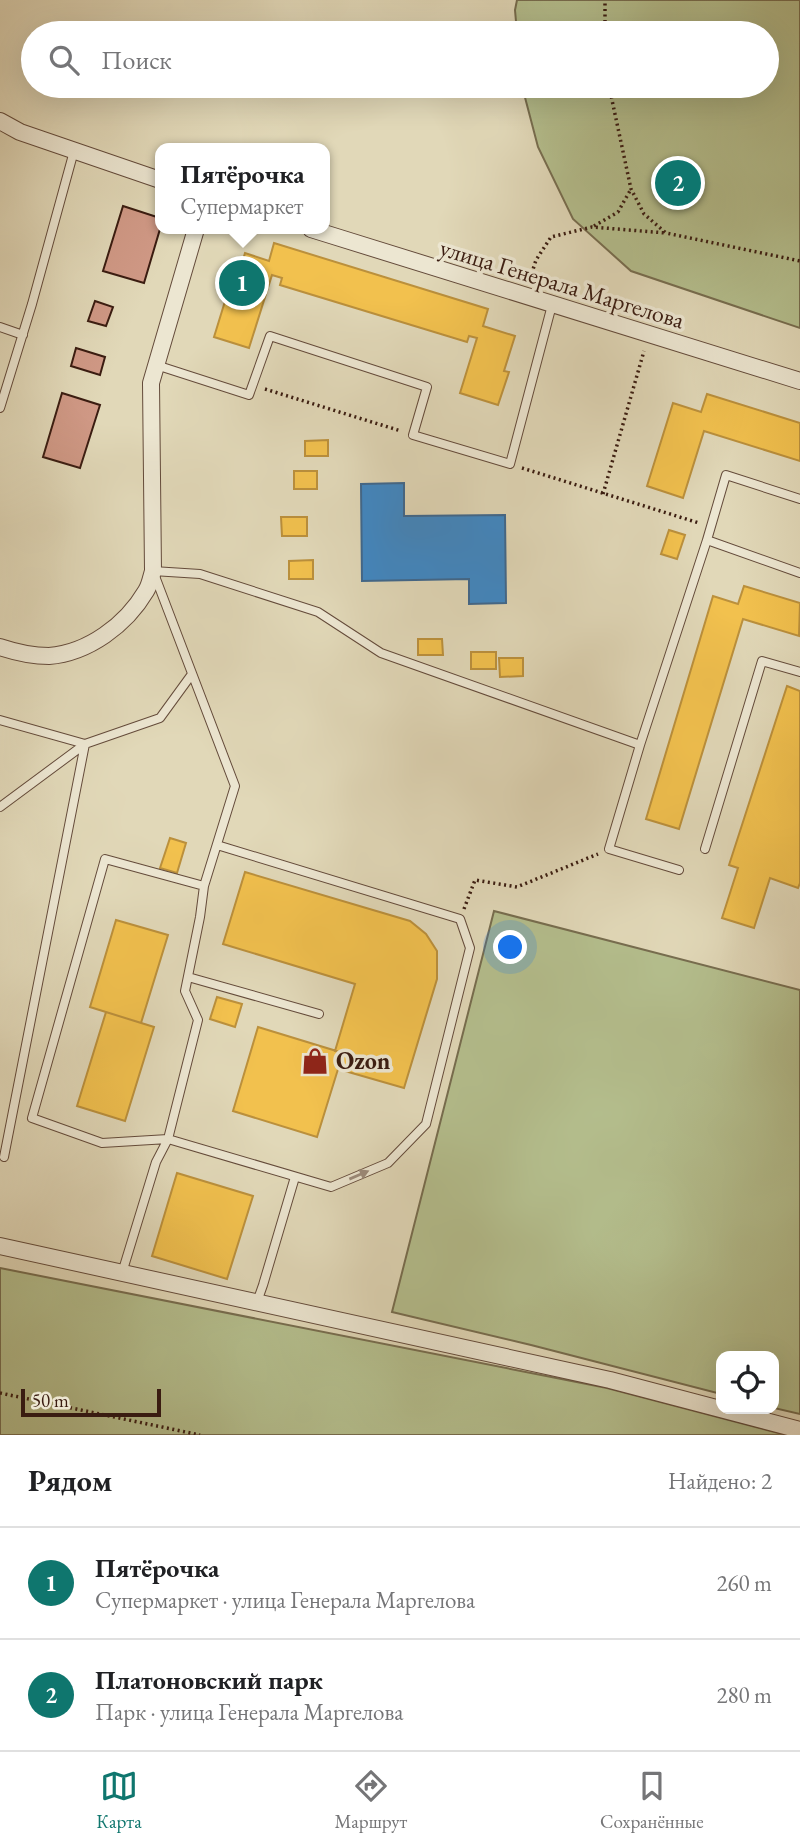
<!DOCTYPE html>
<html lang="ru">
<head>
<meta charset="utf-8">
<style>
	body { margin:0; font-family:"EB Garamond",serif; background:#f2f2f2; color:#202124 }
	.controls { position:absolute; right:21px; bottom:21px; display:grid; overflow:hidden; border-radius:14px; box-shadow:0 7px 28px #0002 }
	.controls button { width:63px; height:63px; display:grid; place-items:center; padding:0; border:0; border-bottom:2px solid #e0e0e0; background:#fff; color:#202124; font:35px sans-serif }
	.scale { position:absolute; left:21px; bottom:18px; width:140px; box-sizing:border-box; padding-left:7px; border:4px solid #3a1c11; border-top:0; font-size:19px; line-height:24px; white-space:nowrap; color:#3a1c11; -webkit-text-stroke:5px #ece6d1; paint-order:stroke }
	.you { position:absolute; left:511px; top:948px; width:24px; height:24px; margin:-18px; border:5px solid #fff; border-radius:50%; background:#1a73e8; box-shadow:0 0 0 10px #1a73e833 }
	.badge { display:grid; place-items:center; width:46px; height:46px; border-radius:50%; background:#0f766e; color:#fff; font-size:23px; font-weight:700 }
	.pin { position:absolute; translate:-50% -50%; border:4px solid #fff; box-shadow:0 2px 7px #0006 }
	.popup { position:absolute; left:155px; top:143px; width:175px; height:91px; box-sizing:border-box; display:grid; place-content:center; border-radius:14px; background:#fff; filter:drop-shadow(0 2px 5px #0005); font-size:23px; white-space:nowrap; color:#757577 }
	.popup b { font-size:26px; color:#202124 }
	.popup::after { content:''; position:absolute; left:50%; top:100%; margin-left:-14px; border:14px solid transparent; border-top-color:#fff }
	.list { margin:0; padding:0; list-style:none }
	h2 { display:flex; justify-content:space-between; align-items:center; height:91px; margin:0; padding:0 28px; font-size:30px }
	h2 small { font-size:23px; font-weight:400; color:#757577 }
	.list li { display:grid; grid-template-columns:46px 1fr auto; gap:21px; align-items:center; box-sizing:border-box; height:112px; padding:0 28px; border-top:2px solid #e0e0e0 }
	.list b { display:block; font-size:26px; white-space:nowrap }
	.list p { margin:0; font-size:23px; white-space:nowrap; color:#757577 }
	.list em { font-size:23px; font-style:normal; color:#757577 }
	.icon { flex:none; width:38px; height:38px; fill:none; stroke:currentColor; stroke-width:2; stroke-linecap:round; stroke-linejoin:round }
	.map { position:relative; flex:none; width:800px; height:1435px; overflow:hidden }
	.search { position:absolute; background:#fff; box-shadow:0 7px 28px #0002; left:21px; right:21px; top:21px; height:77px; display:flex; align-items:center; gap:18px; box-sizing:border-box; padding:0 24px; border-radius:38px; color:#757577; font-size:26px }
	.sheet { height:315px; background:#fff }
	nav { display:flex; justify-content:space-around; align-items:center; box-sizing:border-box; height:98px; border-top:2px solid #e0e0e0; background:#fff; font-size:19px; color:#757577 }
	nav a { display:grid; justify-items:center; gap:4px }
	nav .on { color:#0f766e }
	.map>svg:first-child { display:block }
	.green { fill:#b4be8d; stroke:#776d4f; stroke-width:2 }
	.homes { fill:#f2c14e; stroke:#bb903c; stroke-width:2 }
	.schools { fill:#3f88c5; stroke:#3e688f; stroke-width:2 }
	.building { fill:#d09986; stroke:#3a1c11; stroke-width:2 }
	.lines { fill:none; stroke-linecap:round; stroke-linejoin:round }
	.service-casing { stroke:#644b3b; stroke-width:10 }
	.minor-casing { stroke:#644b3b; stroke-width:18 }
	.path { stroke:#3a1c11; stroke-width:3.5; stroke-dasharray:2 3.5; stroke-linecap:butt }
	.service { stroke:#ece6d1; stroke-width:8 }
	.minor { stroke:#ece6d1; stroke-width:16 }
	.oneway { fill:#9c8b7b }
	.labels { text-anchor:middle; stroke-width:7; stroke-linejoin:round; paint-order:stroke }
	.street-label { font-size:24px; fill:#3a1c11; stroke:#ece6d1 }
	.poi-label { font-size:24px; font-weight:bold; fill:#3a1c11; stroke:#ece6d1; text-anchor:start }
</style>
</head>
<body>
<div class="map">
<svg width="800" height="1435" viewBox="0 0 800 1435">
	<rect width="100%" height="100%" fill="#e1d8b8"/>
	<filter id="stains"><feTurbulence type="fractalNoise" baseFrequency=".00286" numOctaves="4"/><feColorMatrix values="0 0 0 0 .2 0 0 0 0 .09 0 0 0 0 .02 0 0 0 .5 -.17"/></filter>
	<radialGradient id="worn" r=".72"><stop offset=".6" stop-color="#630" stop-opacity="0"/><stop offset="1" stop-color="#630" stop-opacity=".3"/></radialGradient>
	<path class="green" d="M517,0H800V328L631,271L573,219L538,147L522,86H767V33H517L515,10Z
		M494,911L800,990V1414L774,1408V1356H721V1394L531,1345L392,1312Z
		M0,1268L607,1388L786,1435H0Z"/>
	<path class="homes" d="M274,243L488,309L483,326L515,336L504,371L509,372L498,405L460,393L477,338L469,336L467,342L280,285L282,278L272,275L249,348L214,337L230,285L235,287L245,253L269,261Z
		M707,394L800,423V461L704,431L683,498L647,486L673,403L701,412Z
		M328,440V456H305V441Z
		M294,471H317V489H294Z
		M281,517H307V536H282Z
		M669,530L685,535L677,559L661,554Z
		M313,560V579H289V561Z
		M744,586L800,603L799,636L743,619L679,829L646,819L713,596L738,604Z
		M418,639H442L443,655H418Z
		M471,652H496V669H471Z
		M499,658H523V676L500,677Z
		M787,686L800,691V883L798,888L770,878L754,928L722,918L738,868L729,865Z
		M170,838L186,843L177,873L160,868Z
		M245,872L410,921L426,934L437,951V979L404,1088L338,1069L343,1053L335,1051L355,984L223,944Z
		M116,920L168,935L141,1023L90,1007Z
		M217,997L242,1004L235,1027L210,1019Z
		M106,1012L154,1027L125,1121L77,1106Z
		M258,1027L343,1053L317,1137L233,1111Z
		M177,1173L253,1196L227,1279L152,1256Z"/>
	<path class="schools" d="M404,483V516L505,515L506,603L469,604V579L362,581L361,484Z"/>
	<path class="building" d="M123,206L160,218V229L144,283L103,271Z
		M95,301L113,307L106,326L88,321Z
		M76,348L105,357L100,375L71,366Z
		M62,393L100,405L80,468L43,457Z"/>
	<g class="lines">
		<defs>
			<path id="service" d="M0,327L23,335
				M156,365L249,395L270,336L427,387L413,435L510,464L552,305
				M0,408L32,304L74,151
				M707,540L726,475L800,499
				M0,720L85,744L160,718L192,674
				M640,745L609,849L679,870
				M0,807L85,744
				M705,849L762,661L800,672
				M204,886L105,859L32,1118L102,1143L168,1139L331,1187L388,1163L426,1124L470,948L460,919L217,845
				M188,977L319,1014
				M4,1157L85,744
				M122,1273L156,1162L168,1139L198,1020L185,991L200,917L204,886L235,786L153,571L200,574L318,612L381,653L640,745L707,540L800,573
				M257,1302L263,1285L295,1177"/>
			<path id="minor" d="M0,121L20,132L160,180
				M311,229L800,381
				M0,647C15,652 32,656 49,656C88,653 126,625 146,591C150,585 151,577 153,571L151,383L196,229
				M0,1246L610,1380L800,1430"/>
		</defs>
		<use href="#service" class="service-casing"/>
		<use href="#minor" class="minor-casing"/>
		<path class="path" d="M605,33V0
			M609,86L631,189L644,214L666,233L800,261
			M594,226L618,212L631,189
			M530,279L536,260L551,237L592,227L666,233
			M265,389L401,431
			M522,468L699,523
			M603,494L644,351
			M464,909L475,880L517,887L598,854
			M0,1393L200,1435"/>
		<use href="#service" class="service"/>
		<use href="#minor" class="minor"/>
	</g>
	<defs><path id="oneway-solid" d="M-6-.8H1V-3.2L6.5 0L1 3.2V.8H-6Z" transform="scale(1.75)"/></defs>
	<use class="oneway" href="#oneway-solid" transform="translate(359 1175) rotate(-23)"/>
	<defs>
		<symbol id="shop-bare" viewBox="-9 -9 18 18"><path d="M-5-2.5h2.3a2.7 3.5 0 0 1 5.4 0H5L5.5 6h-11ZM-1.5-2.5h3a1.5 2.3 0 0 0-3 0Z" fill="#8f2418" stroke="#ece6d1" stroke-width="2.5" paint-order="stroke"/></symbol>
	</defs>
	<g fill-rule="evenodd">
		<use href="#shop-bare" x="296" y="1042" width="38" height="38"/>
	</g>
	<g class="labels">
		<g class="street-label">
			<text transform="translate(562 284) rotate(17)" y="8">улица Генерала Маргелова</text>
		</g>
		<g class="poi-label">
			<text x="336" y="1069">Ozon</text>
		</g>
	</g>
	<rect width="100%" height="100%" filter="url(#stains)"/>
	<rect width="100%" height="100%" fill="url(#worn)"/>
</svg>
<div class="controls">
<button><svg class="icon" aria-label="locate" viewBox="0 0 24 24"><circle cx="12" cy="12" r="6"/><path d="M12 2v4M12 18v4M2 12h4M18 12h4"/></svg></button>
</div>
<div class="scale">50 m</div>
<div class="you"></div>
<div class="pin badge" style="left:242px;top:283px">1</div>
<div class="popup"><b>Пятёрочка</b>Супермаркет</div>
<div class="pin badge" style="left:678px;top:183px">2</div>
<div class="search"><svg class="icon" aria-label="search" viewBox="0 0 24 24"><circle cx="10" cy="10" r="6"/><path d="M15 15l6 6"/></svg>Поиск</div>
</div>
<section class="sheet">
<h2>Рядом<small>Найдено: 2</small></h2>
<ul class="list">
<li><span class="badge">1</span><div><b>Пятёрочка</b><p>Супермаркет · улица Генерала Маргелова</p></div><em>260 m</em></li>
<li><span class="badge">2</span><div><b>Платоновский парк</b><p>Парк · улица Генерала Маргелова</p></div><em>280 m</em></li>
</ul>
</section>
<nav>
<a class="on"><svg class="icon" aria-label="map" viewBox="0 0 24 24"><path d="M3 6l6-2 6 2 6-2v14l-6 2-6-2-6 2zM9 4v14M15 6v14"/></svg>Карта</a>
<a><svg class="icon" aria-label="directions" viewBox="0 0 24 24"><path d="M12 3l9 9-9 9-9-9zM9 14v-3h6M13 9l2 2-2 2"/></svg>Маршрут</a>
<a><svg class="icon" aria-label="saved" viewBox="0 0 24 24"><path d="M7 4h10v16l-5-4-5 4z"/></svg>Сохранённые</a>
</nav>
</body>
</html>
